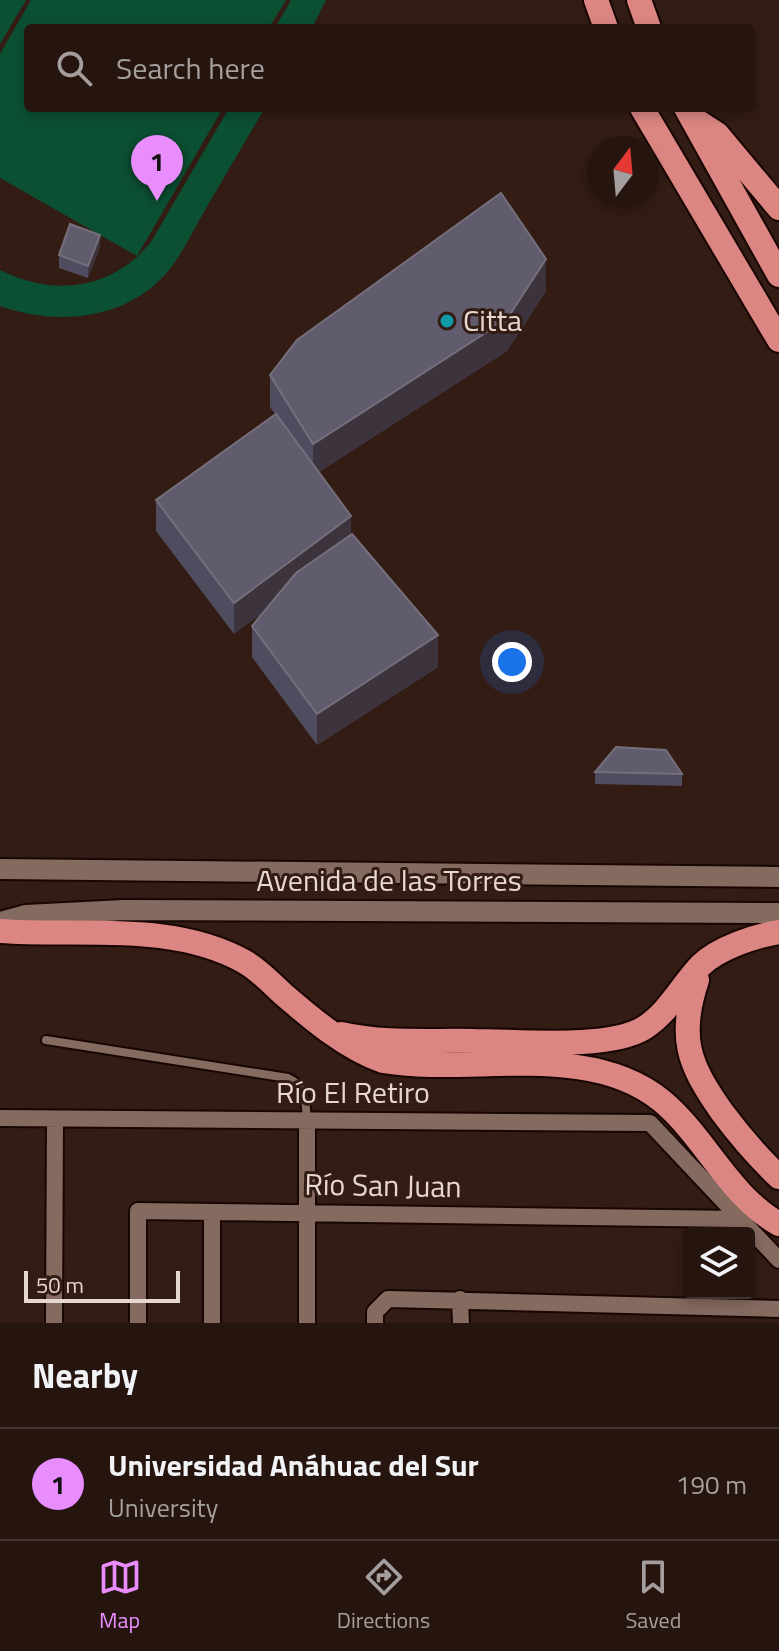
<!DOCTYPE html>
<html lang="en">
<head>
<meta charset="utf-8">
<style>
	body { margin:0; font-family:"Titillium Web",sans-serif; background:#2e1e18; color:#f1f3f6 }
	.controls { position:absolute; right:24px; bottom:24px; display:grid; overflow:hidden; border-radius:8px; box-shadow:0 4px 12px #0003 }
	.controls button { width:72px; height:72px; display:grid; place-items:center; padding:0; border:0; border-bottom:2px solid #42342f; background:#26150f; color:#f1f3f6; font:40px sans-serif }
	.compass { position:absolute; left:587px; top:136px; width:72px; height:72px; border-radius:50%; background:#26150f; box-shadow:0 4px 12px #0003; rotate:16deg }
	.scale { position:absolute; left:24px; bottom:20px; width:156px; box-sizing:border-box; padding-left:8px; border:4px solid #e7d7d1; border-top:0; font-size:22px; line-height:28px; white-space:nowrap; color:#e7d7d1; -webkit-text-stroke:6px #321c14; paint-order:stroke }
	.you { position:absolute; left:512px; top:662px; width:28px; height:28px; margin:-20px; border:6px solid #fff; border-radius:50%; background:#1a73e8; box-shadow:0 0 0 12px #1a73e833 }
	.badge { display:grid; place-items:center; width:52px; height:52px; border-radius:50%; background:#e98dfe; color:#111; font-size:26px; font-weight:700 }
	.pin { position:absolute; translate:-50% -66px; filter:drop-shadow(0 2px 4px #0008) }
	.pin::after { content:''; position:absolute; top:42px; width:28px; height:24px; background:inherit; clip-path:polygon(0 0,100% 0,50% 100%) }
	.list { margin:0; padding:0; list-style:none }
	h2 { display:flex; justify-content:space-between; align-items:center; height:104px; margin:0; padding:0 32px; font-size:34px }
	h2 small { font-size:26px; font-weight:400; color:#a49f9e }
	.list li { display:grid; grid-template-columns:52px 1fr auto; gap:24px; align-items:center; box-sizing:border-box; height:112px; padding:0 32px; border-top:2px solid #42342f }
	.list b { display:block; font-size:30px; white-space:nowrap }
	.list p { margin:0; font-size:26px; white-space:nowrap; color:#a49f9e }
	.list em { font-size:26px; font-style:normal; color:#a49f9e }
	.icon { flex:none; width:44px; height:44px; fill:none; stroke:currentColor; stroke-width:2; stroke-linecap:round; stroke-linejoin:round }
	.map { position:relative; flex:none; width:779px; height:1323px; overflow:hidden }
	.search { position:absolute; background:#26150f; box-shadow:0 4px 12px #0003; left:24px; right:24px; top:24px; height:88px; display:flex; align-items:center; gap:20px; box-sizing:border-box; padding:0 28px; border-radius:8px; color:#a49f9e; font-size:30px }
	.sheet { height:216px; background:#26150f }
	nav { display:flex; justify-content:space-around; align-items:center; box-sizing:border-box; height:112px; border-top:2px solid #42342f; background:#26150f; font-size:22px; color:#a49f9e }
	nav a { display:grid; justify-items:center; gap:4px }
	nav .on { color:#e98dfe }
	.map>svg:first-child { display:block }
	.green { fill:#0b5033 }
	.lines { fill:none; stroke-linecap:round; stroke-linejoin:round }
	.service-casing { stroke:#190602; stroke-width:12 }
	.minor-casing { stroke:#190602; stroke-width:20 }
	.tertiary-casing { stroke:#190602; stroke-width:24 }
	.motorway-casing { stroke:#190602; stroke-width:28 }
	.service { stroke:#856a60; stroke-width:8 }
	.minor { stroke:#856a60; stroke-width:16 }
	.tertiary { stroke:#856a60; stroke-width:20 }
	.motorway { stroke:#db8683; stroke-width:24 }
	.wall { fill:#4f4c60 }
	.shaded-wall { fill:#3d333d }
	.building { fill:#605b6d; stroke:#756f7c; stroke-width:2 }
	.culture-dot { fill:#0f9aa8; stroke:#321c14; stroke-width:3 }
	.labels { text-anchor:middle; stroke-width:6; stroke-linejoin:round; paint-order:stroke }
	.poi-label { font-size:30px; fill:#e7d7d1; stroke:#321c14; text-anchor:start }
	.street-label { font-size:30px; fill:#e7d7d1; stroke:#321c14 }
</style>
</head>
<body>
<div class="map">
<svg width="779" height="1323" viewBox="0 0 779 1323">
	<rect width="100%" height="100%" fill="#321c14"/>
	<path class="green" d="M0,0H26L0,44Z
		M31,0H286L269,28H28V108H223L137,256L0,178V54Z
		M291,0H326L312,28H275Z
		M229,108H265C245,141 226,175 206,208C195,227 185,249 172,266C132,320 59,327 0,306V270C54,297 112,290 151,242Z"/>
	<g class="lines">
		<defs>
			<path id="service" d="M46,1040L288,1078C307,1087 305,1101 307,1120"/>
			<path id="minor" d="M0,1118L650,1123L779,1260
				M460,1299L461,1323
				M54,1323L55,1119
				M138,1323V1211L739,1219
				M212,1323V1212
				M307,1323V1121
				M375,1323V1312L388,1299L779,1309"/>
			<path id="tertiary" d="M0,869L779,877
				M0,922L26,915L124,910L779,913"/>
			<path id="motorway" d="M596,0L606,28
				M639,0L649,28
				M642,108L779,340
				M686,108L779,275
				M697,121L717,134L779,208
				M0,931C81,937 172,921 245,962C259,970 271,983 283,994C312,1019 346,1048 383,1061C470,1076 588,1040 662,1101C706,1138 728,1195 779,1224
				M697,980C678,1037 688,1064 722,1112C739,1135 758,1157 779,1177
				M341,1034C384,1044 431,1040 475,1041C518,1041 608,1050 644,1028C669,1012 681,986 701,965C719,948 754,936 779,932"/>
		</defs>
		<use href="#service" class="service-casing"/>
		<use href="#minor" class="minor-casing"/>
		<use href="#tertiary" class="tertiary-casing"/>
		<use href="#motorway" class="motorway-casing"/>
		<use href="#service" class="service"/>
		<use href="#minor" class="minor"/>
		<use href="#tertiary" class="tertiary"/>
		<use href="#motorway" class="motorway"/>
	</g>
	<path class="wall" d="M100,247L88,278L59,268V255Z
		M546,291L507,351L319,472L351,534L438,667L317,745L252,657V626L262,613L234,634L156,531V500L275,414L270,407V375Z
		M595,772L682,774V786L595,784Z"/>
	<path class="shaded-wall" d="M100,235V247L88,278V266Z
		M546,259V291L507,351L313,476V444Z
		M351,516V547L234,634V603Z
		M438,635V667L317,745V714Z"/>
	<path class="building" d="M501,193L546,259L507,319L313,444L270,375L297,340Z
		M70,224L100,235L88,266L59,255Z
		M276,414L351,516L234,603L156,500Z
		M352,534L438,635L317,714L252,626L296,573Z
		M616,747L666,750L682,774L595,772Z"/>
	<circle class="culture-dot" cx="447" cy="321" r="8"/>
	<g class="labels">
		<g class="poi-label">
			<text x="463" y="331">Citta</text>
		</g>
		<g class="street-label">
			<text x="389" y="891">Avenida de las Torres</text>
			<text x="353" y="1103">Río El Retiro</text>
			<text transform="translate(383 1186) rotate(1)" y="10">Río San Juan</text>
		</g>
	</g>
</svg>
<div class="controls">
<button><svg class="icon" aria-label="layers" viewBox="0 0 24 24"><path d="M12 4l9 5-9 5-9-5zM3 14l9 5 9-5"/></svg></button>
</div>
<svg class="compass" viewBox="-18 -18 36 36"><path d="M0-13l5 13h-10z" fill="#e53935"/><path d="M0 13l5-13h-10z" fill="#a49f9e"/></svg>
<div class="scale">50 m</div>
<div class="you"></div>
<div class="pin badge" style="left:157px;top:201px">1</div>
<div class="search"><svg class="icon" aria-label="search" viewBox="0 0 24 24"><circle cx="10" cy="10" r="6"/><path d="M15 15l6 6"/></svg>Search here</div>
</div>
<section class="sheet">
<h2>Nearby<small></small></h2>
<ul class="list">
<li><span class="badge">1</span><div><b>Universidad Anáhuac del Sur</b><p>University</p></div><em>190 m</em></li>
</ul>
</section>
<nav>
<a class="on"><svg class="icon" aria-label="map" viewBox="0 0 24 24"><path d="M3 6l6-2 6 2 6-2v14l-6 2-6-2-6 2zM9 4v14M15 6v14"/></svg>Map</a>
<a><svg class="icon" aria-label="directions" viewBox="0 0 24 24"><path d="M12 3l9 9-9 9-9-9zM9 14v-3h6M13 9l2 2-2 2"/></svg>Directions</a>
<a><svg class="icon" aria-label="saved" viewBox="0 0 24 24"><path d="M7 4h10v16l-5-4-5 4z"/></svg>Saved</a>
</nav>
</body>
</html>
